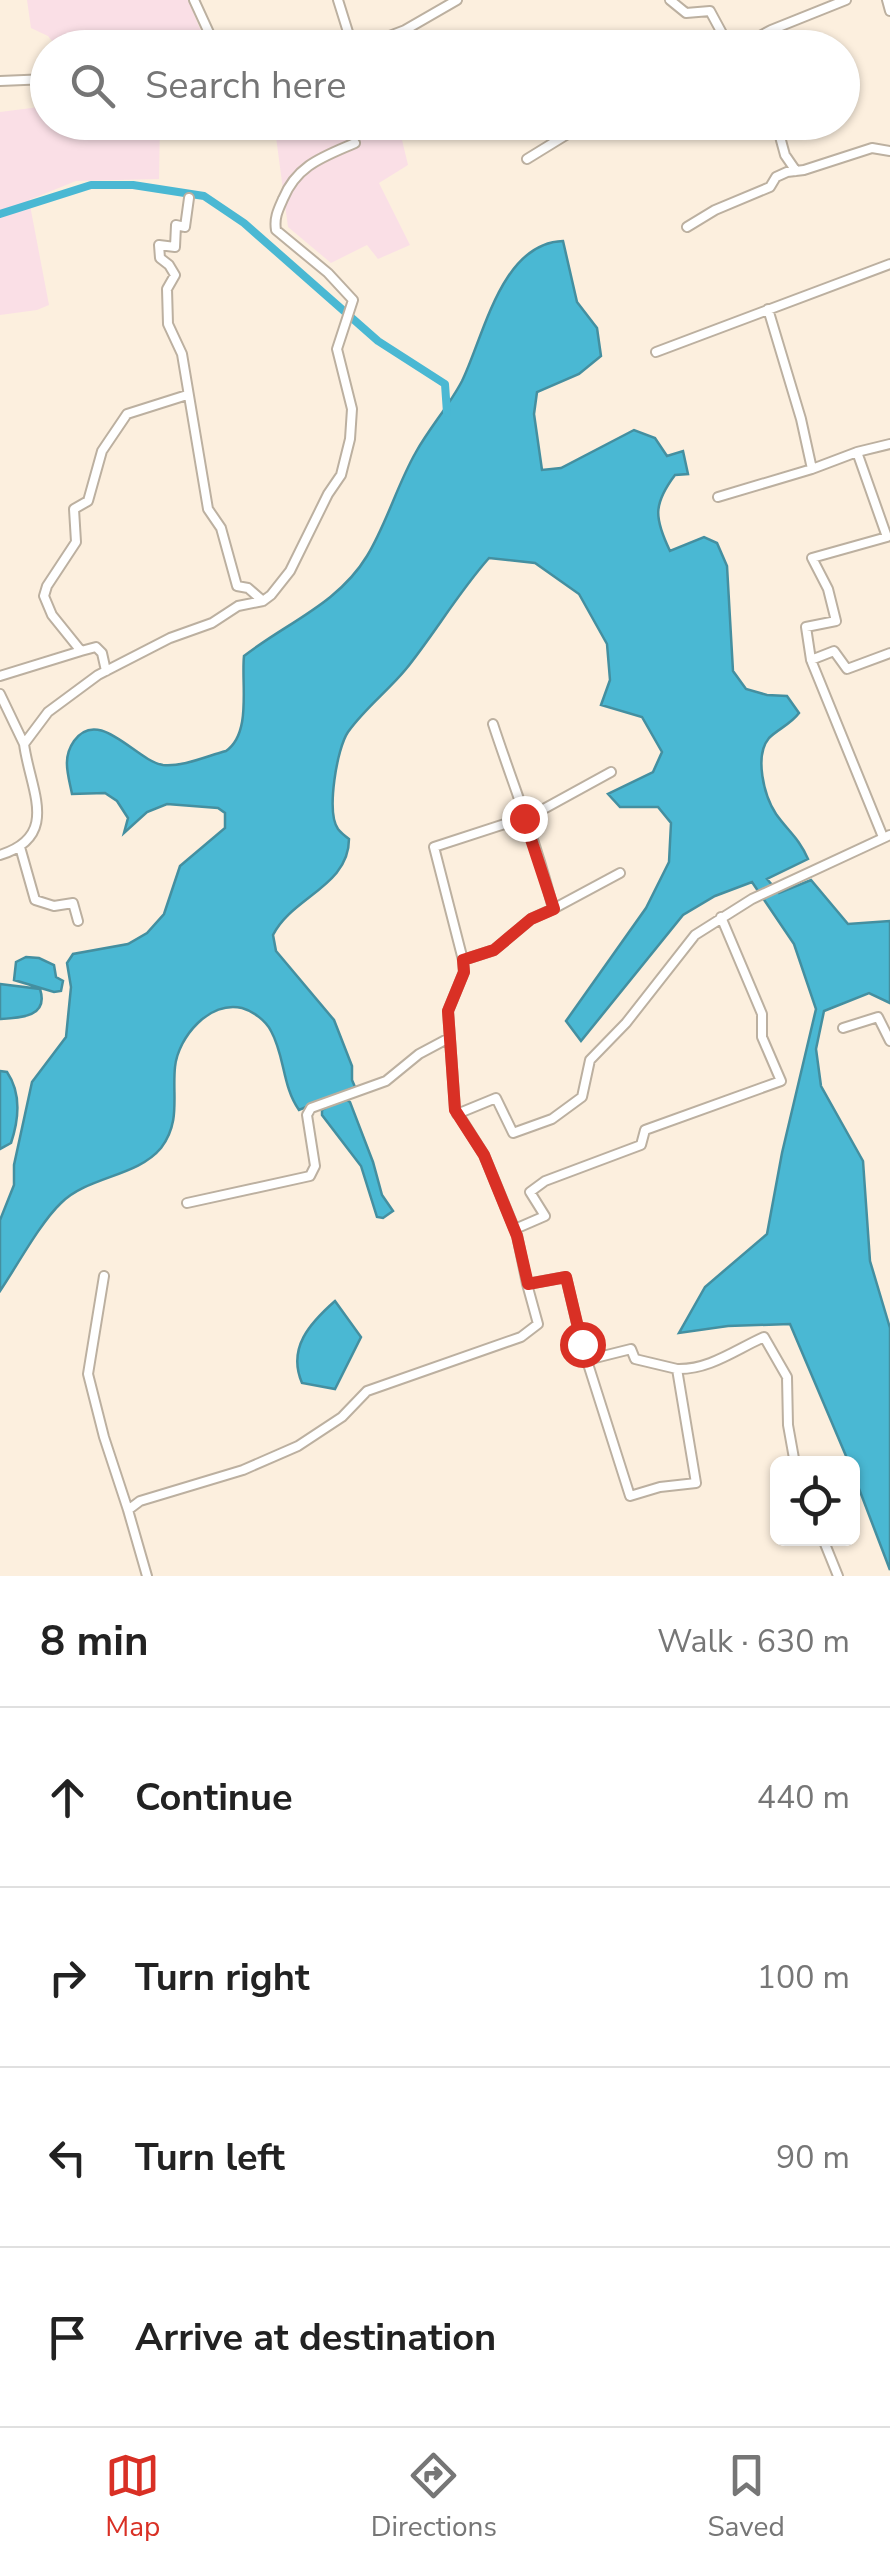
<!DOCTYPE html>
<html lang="en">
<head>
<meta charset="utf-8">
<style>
	body { margin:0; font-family:"Nunito Sans",sans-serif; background:#f2f2f2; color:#222 }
	.controls { position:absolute; right:30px; bottom:30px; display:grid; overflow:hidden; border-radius:15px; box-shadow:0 2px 8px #0004 }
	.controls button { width:90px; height:90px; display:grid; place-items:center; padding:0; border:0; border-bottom:2px solid #e0e0e0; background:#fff; color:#222; font:50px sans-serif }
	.stop { position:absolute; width:30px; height:30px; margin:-22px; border:8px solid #d93025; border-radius:50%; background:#fff }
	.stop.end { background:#d93025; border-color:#fff; box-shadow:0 2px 10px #0008 }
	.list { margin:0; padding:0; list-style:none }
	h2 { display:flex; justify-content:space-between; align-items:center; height:130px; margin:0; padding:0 40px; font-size:42px }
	h2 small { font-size:32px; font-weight:400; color:#767676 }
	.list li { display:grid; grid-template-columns:65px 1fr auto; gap:30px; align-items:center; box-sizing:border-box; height:180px; padding:0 40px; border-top:2px solid #e0e0e0 }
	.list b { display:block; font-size:38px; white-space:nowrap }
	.list em { font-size:32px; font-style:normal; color:#767676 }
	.icon { flex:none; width:55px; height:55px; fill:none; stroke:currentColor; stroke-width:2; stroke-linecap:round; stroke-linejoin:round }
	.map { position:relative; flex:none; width:890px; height:1576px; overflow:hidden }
	.search { position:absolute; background:#fff; box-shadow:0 2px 8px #0004; left:30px; right:30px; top:30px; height:110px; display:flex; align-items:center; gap:25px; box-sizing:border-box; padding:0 35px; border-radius:55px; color:#767676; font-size:38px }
	.sheet { height:850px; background:#fff }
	nav { display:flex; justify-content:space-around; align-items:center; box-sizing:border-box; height:140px; border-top:2px solid #e0e0e0; background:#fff; font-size:28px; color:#767676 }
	nav a { display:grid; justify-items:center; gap:5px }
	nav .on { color:#d93025 }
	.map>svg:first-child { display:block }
	.industrial { fill:#fadfe6 }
	.water { fill:#4ab8d3; stroke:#448fa0; stroke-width:2.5 }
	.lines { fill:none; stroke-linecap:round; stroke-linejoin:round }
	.canal { stroke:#4ab8d3; stroke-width:8 }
	.minor-casing { stroke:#bcb0a0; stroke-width:12 }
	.minor { stroke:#fff; stroke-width:8 }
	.route { stroke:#d93025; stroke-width:12 }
</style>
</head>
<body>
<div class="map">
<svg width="890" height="1576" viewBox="0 0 890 1576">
	<rect width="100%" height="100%" fill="#fcefde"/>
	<path class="industrial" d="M27,0H188L204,38V47H57L48,36L31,28Z
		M47,106L48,122L160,124L159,179L76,181L29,200L49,305L37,310L0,315V112Z
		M269,123H398L408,165L379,183L410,245L378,259L367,245L331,263L288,227L276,137Z"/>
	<path class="water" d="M563,241L577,302L597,328L601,356L579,374L537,392L534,414L542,470L561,468L634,430L655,438L667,456L683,451L688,474L675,475C653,504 654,518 670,551L704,537L717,543L727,566L733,671L746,689L767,695L787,696L799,713C791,724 778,729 769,738C754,756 764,796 776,814C788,831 799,838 808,859L767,879L779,893L811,880L848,924L890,921V1003L869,993L824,1011L816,1049L821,1086L863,1161L870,1261L890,1328V1570L853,1473L852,1464L849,1463L790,1324L728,1326L679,1333L705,1287L767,1234L782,1153L816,1009L794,944L752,882L715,896L683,915L581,1041L566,1021L646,908L669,862L671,823L658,807H620L608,794L653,772L662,752L642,717L601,705L610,680L607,644L579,594L535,563L489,558C458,593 435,633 406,669C388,691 365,708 348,732C337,748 326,812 338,829C341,833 345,836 349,839C349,886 292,897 273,935L276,951L334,1020L352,1066V1080L355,1087L299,1110C282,1086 285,1056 271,1031C266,1021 253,1011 242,1008C210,1000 178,1037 175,1067C172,1096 181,1122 161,1148C137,1177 88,1176 61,1203C40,1223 17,1266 0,1291V1220L14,1185V1165L32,1082L66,1037L71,987L67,963L73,954L128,944L147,933L164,914L180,866L225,828V813L218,808L167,804L147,812L124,833L128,818L117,801L105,793L72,794C68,774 62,758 74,741C99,706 136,761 163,765C183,767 207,756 226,751C252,733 241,684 244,656C286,623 338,604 367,556C387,523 397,485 416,452C430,427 449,406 462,381C484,336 501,243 563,241Z
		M26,957L39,958L54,965L56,977L63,981L61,991L54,992L14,980L16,962Z
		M0,984L40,989C49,1017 21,1018 0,1019Z
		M0,1071L7,1072C22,1094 19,1119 11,1143L0,1149Z
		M343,1098L350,1102L373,1162L382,1195L393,1211L383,1218L377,1217L361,1166L322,1115V1110Z
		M335,1301L361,1337L335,1389L302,1383C287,1348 310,1323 335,1301Z"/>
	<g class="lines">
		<path class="canal" d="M0,214L91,185H133L204,196L244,223L378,341L445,384L447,413"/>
		<defs>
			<path id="minor" d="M194,0L216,48
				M338,0L353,48
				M670,0L686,13L710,11L730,48
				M887,0L890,11
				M358,48L405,30L457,0
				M738,48L771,30L846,0
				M0,81L48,79
				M776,122L785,155L796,171
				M527,159L566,135L597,122
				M189,198L185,227L176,225L175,247L159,245L160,258L169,265L175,275L167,289L168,324L182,354L208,509L221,528L237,586L248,588L263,601
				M687,227L715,210L770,187L776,177L787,172L804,170L872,148L890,151
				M768,309L801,419L812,469L857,452
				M656,352L890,264
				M890,444L857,452L887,537L812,558L828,589L836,621L806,627L811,660L834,651L847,669L890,653
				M718,497L812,469
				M81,651L96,647L102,653L106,671
				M811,660L883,837
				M0,676L81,651L52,615L44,596L47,586L76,542L74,509L88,501L102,451L127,414L187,395
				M0,694L24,744
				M493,724C513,785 538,846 553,909L531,919L494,950L463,960L434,847L523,818L529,817L611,772
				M20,847L35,900L54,906L73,903L78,921
				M0,855C61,836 30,790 24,744L48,712L98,675L170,638L212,623L238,606L263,601L271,595L290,571L328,494L341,475L350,439L352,409L337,349L353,300L328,273L276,230C274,218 278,210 283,199C297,165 323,157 355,143
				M553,909L620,873
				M463,960L464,972L448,1011L455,1109L484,1155L517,1235L527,1284L566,1277L582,1345L630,1496L660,1487L696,1483L677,1369C709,1370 735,1350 764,1337L787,1377L788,1425L795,1464
				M843,1028L878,1017L890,1041
				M457,1114L496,1098L513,1133L552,1119L582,1097L590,1060L626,1023L695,935L752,899L890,835
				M187,1203L310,1176L315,1166L307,1115L311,1108L386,1081L419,1054L449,1038
				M515,1229L545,1216L530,1192L545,1181L641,1145L645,1130L781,1081L762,1037V1014L721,917
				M104,1276L88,1374L104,1437L128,1510
				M587,1360L631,1349L635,1359L677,1369
				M823,1539L838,1576
				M147,1576L128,1510L140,1501L243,1470L298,1446L342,1417L367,1391L521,1337L538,1324L527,1284"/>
		</defs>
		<use href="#minor" class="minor-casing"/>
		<use href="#minor" class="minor"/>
	</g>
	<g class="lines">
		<path class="route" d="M524,818L554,909L531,919L494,950L463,960L464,972L448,1011L455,1110L484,1155L517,1236L528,1284L566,1277L582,1344"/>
	</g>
</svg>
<div class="controls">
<button><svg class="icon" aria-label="locate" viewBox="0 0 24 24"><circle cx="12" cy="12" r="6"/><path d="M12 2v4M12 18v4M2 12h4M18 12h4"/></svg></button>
</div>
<div class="stop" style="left:582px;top:1344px"></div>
<div class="stop end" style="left:524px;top:818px"></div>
<div class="search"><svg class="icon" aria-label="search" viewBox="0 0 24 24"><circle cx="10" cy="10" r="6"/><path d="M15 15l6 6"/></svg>Search here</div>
</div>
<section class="sheet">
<h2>8 min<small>Walk · 630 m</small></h2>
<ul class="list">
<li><svg class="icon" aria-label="ahead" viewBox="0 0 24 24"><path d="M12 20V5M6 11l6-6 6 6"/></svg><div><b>Continue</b></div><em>440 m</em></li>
<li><svg class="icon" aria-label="right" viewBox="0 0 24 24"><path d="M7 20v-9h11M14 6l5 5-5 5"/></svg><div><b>Turn right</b></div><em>100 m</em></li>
<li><svg class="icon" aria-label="left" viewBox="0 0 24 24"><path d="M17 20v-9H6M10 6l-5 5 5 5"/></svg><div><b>Turn left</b></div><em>90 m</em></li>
<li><svg class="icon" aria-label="arrive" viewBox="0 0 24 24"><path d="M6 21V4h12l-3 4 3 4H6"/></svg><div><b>Arrive at destination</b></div></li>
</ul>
</section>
<nav>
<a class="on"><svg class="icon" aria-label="map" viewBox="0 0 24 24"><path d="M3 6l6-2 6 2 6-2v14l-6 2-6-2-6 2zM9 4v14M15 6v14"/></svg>Map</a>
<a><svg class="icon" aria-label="directions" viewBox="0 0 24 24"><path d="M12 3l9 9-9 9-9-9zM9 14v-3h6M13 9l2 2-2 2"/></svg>Directions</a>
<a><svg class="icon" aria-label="saved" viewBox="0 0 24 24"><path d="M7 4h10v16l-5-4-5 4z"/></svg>Saved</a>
</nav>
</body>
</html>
